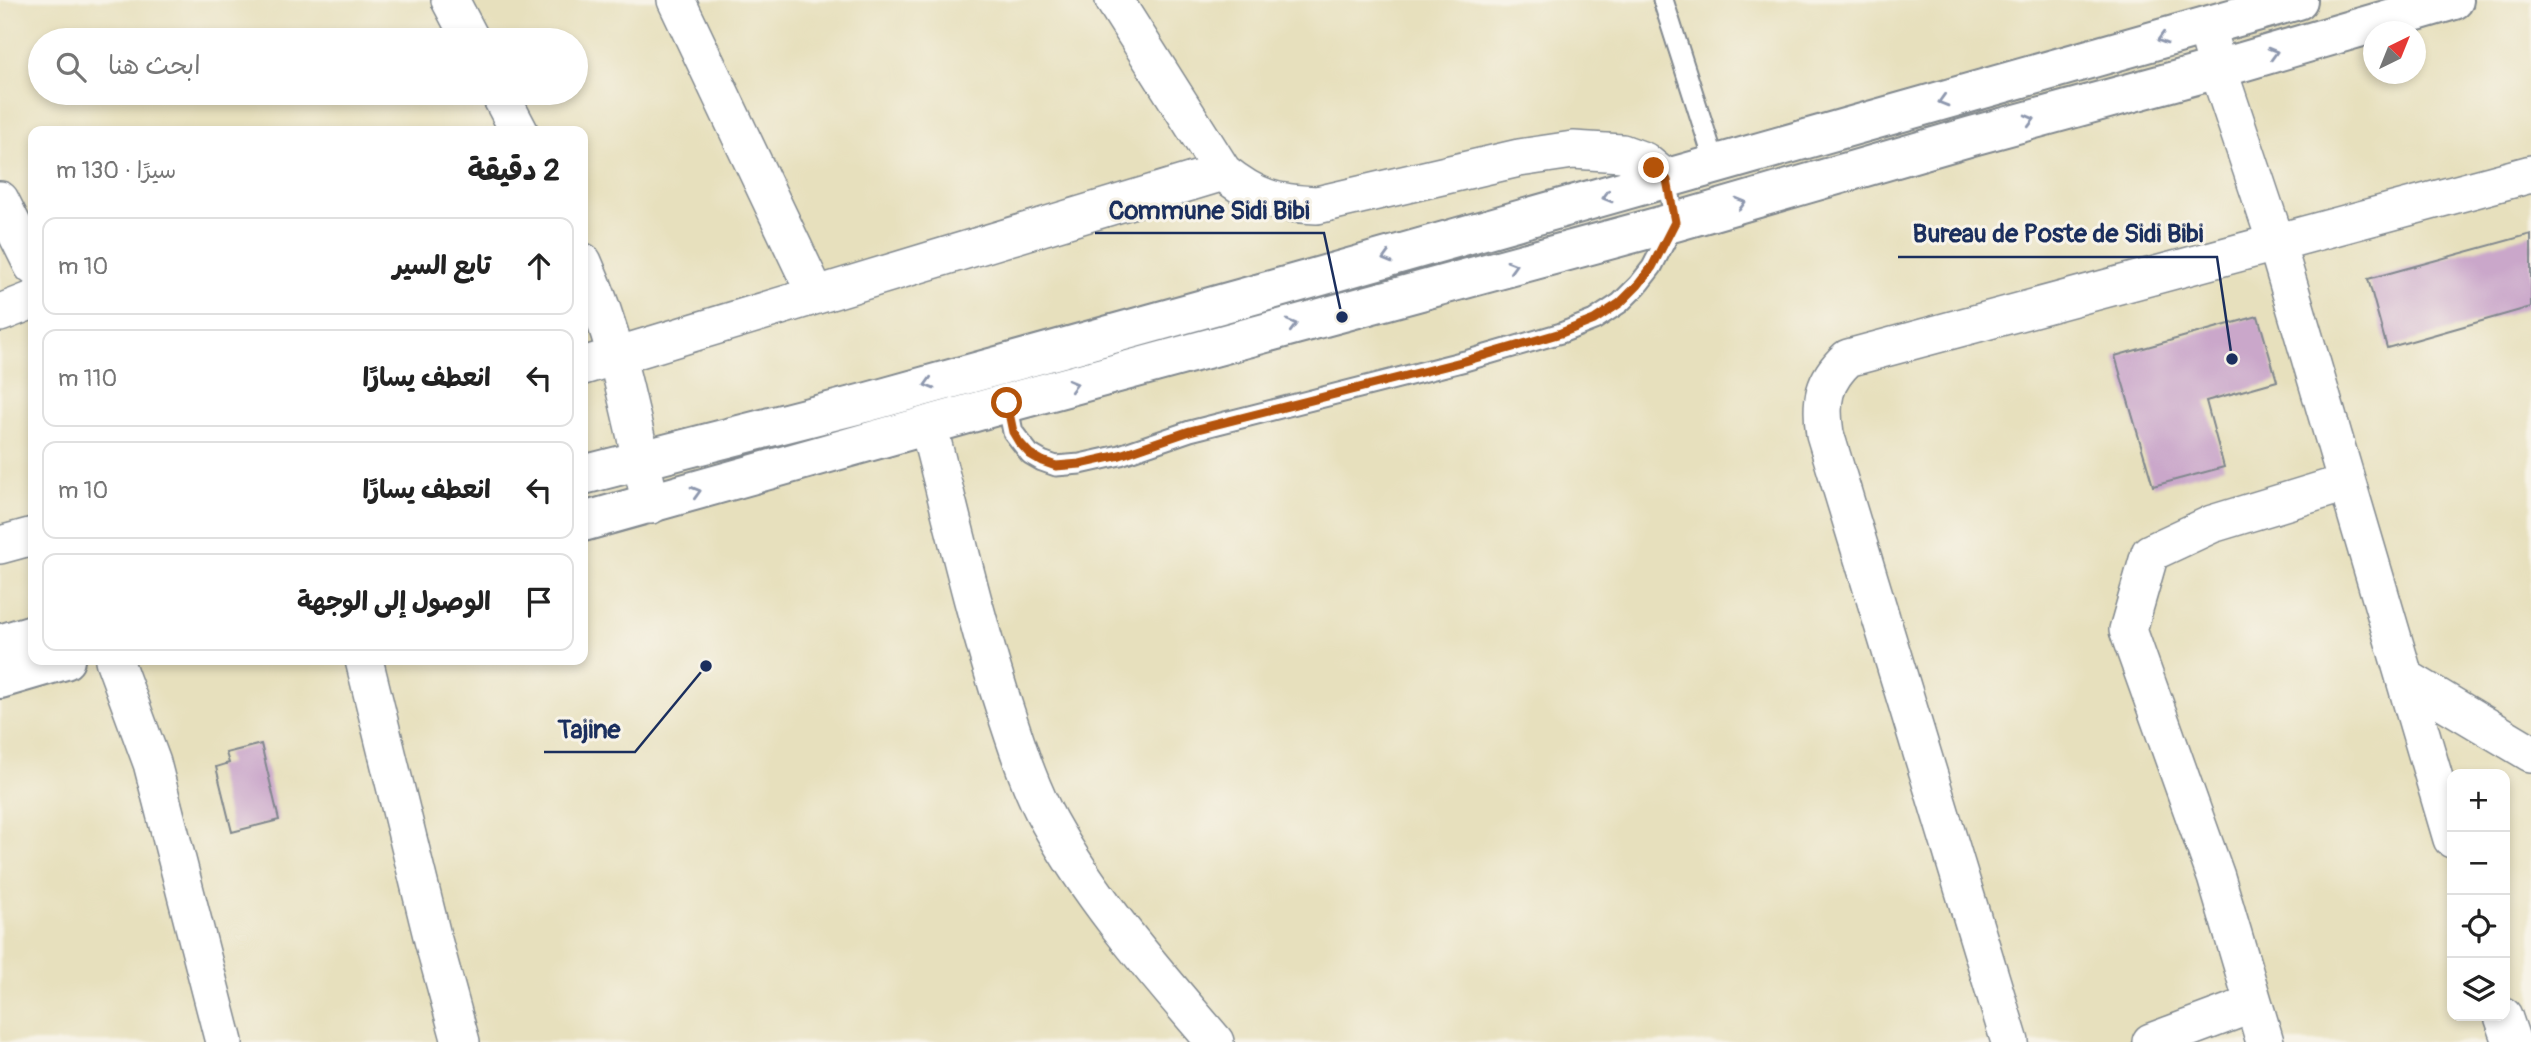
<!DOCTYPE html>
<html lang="ar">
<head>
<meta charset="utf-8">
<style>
	body { margin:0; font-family:Pangolin,"Playpen Sans Arabic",sans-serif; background:#f2f2f2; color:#222; direction:rtl }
	.controls { position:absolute; right:21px; bottom:21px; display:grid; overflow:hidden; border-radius:14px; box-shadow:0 4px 10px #0003 }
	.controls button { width:63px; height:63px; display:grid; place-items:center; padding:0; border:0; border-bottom:2px solid #e0e0e0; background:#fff; color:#222; font:35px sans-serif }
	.compass { position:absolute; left:2363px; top:21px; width:63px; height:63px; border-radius:50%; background:#fff; box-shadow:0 4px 10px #0003; rotate:43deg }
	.stop { position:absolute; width:21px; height:21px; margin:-16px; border:5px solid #b45309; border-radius:50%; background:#fff }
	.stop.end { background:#b45309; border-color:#fff; box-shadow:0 2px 7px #0008 }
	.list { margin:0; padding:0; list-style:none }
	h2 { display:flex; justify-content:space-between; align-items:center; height:91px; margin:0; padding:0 28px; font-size:30px }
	h2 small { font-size:23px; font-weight:400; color:#767676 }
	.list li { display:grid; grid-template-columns:46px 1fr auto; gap:21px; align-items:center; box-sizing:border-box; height:98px; margin:0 14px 14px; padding:0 14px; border:2px solid #e0e0e0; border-radius:14px }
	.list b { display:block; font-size:26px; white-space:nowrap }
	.list em { font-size:23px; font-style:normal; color:#767676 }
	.icon { flex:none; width:38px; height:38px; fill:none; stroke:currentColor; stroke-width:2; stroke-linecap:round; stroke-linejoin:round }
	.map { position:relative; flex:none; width:2531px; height:1042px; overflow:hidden; direction:ltr }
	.search { position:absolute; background:#fff; box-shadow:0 4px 10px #0003; left:28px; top:28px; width:560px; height:77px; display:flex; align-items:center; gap:18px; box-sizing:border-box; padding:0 24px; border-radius:38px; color:#767676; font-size:26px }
	.panel { position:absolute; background:#fff; box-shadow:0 4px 10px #0003; left:28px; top:126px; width:560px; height:539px; border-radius:14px; direction:rtl }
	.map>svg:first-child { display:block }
	.building { fill:#caa7ca }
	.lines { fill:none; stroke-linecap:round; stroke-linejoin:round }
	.lane-casing { stroke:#81888e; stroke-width:23 }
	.street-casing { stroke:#81888e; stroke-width:40 }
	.highway-casing { stroke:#81888e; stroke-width:42 }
	.lane { stroke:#fff; stroke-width:19 }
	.street { stroke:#fff; stroke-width:37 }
	.highway { stroke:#fff; stroke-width:38 }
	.oneway { stroke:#8d97ae }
	.route { stroke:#b45309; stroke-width:9 }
	.leader { fill:none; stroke:#1b2f5e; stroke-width:2.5 }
	.callout-dot { fill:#1b2f5e; stroke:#f7f3e8; stroke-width:2.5 }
	.callout-label { font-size:26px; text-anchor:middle; font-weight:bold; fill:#1b2f5e; stroke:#f7f3e8; stroke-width:6; stroke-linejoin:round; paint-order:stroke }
</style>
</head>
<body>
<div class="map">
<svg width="2531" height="1042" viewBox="0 0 2531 1042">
	<rect width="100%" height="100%" fill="#f7f3e8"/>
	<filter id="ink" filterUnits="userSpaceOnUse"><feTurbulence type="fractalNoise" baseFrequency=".0143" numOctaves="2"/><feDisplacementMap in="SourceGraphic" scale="14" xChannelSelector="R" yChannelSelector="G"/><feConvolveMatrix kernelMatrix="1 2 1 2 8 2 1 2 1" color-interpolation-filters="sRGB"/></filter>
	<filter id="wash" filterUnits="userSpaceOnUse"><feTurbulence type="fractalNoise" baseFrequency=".00686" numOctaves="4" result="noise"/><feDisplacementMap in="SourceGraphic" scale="28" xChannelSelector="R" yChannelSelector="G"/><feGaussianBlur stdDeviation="1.57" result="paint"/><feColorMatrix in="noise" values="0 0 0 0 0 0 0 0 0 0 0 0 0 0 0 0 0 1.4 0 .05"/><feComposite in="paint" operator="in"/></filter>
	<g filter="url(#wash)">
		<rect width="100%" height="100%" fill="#e7e0bd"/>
		<g id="blocks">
			<path class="building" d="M2531,234V307L2387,348L2368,279Z
				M2258,316L2277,381L2206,401L2224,467L2153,486L2115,356Z
				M261,744L279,820L232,832L216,767L229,763L226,753Z"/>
		</g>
	</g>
	<g filter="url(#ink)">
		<use href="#blocks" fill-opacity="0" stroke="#81888e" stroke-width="2"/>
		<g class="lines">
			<defs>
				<path id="lane" d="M1663,0L1716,166
					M1006,398L1013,432L1030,454L1042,461L1056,466L1080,464L1120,455L1190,431L1465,361L1561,333L1594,320L1620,303L1638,285L1652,267L1675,222L1667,180"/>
				<path id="street" d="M450,0L471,40
					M676,0L816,295
					M1114,0L1223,172C1257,199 1274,203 1317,205L1519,158L1573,150L1622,153L1644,161L1667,180
					M2206,27L2218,69L2276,242L2452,839
					M499,93L519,131
					M0,200L33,266
					M583,262C618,340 632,422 651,505
					M0,313L33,300
					M583,366L1223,172
					M928,425C953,521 975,619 1006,713C1018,749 1030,788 1049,822C1094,903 1155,971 1215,1042
					M0,545L33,536
					M114,660L152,763L224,1042
					M364,660L433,940L461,1042
					M2407,679L2531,753
					M2503,1016L2512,1042
					M2010,1042L1825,434C1820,401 1823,381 1848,358L2531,174
					M2151,1042L2253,1004
					M2265,1042L2216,877L2128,630L2150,553L2212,524L2346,483"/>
				<path id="highway" d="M583,475L868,402L1275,289L2298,0
					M583,522L1007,403L1675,222L1972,136L2218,69L2454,0
					M0,644L33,634
					M0,679L65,660"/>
			</defs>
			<use href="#lane" class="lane-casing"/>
			<use href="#street" class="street-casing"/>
			<use href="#highway" class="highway-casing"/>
			<use href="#lane" class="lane"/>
			<use href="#street" class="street"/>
			<use href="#highway" class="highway"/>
		</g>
		<defs><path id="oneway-chevron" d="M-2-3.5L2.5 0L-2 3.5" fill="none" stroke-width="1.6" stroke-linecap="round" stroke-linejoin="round" transform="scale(1.75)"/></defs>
		<g class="oneway">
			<use href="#oneway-chevron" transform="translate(2162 39) rotate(164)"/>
			<use href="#oneway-chevron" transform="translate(2273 53) rotate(-16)"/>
			<use href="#oneway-chevron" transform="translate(1943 101) rotate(164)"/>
			<use href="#oneway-chevron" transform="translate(2030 120) rotate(-15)"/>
			<use href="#oneway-chevron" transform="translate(1607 197) rotate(164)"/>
			<use href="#oneway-chevron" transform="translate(1741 203) rotate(-16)"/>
			<use href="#oneway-chevron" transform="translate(1387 258) rotate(164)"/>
			<use href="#oneway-chevron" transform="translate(1512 266) rotate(-16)"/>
			<use href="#oneway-chevron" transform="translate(1292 325) rotate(-15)"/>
			<use href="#oneway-chevron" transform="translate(929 384) rotate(164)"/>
			<use href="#oneway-chevron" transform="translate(1073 385) rotate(-15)"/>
			<use href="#oneway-chevron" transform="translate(696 492) rotate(-16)"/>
		</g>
	</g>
	<g class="lines" filter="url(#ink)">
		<path class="route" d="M1007,403L1013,432L1019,442L1030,454L1042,461L1056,466L1080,464L1120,455L1190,431L1465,361L1561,333L1594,320L1620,303L1638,285L1652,267L1675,222L1667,180L1654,168"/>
	</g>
	<path class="leader" d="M1342 317L1324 233H1095M2232 359L2217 257H1898M706 666L635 752H544"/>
	<g class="callout-dot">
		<circle cx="1342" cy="317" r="7"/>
		<circle cx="2232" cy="359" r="7"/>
		<circle cx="706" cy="666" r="7"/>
	</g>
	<g class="callout-label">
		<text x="1209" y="219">Commune Sidi Bibi</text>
		<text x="2058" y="242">Bureau de Poste de Sidi Bibi</text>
		<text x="589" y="738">Tajine</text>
	</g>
</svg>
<div class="controls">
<button>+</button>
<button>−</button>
<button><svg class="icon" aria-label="locate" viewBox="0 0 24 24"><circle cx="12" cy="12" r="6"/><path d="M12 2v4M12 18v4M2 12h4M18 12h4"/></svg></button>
<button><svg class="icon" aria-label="layers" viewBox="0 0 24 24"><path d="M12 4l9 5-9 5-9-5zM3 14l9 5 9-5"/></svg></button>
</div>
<svg class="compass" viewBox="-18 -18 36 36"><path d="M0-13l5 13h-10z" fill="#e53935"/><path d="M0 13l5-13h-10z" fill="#767676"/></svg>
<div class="stop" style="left:1007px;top:403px"></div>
<div class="stop end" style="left:1654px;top:168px"></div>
<div class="search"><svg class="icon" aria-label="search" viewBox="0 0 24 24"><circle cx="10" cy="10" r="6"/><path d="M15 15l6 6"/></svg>ابحث هنا</div>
<section class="panel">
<h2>2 دقيقة<small>سيرًا · 130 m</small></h2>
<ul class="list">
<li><svg class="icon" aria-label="ahead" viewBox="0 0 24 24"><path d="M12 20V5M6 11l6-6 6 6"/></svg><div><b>تابع السير</b></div><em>10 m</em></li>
<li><svg class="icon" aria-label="left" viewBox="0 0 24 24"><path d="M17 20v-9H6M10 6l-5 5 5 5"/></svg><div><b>انعطف يسارًا</b></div><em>110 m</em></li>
<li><svg class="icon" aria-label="left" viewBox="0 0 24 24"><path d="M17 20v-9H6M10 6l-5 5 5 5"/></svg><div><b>انعطف يسارًا</b></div><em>10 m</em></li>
<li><svg class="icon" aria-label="arrive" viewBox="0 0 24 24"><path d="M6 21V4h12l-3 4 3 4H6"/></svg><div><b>الوصول إلى الوجهة</b></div></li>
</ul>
</section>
</div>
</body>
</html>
